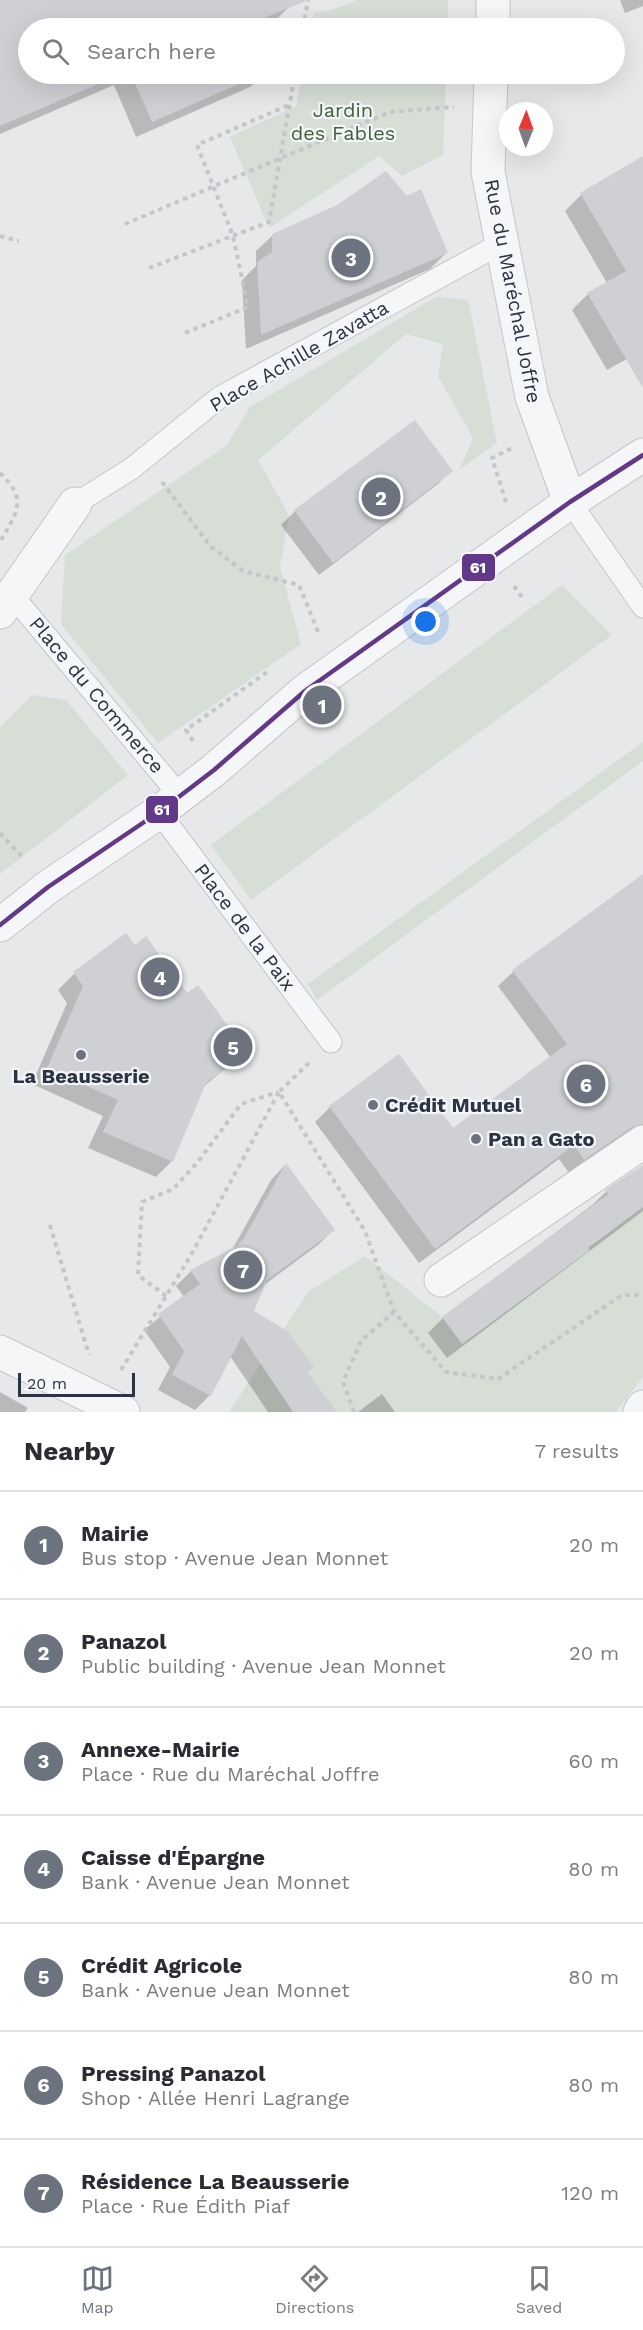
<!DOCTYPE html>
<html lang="en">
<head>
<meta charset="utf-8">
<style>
	body { margin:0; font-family:"Work Sans",sans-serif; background:#f7f7f7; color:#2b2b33 }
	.compass { position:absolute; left:499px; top:102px; width:54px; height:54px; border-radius:50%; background:#fff; box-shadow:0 6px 24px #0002; rotate:1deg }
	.scale { position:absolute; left:18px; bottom:15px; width:117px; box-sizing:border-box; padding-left:6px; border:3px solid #2b3445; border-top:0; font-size:16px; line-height:21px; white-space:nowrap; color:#2b3445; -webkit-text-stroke:4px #f4f6f9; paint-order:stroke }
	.you { position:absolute; left:426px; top:622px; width:21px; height:21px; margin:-15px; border:4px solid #fff; border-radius:50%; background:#1a73e8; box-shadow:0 0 0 9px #1a73e833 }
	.badge { display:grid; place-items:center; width:39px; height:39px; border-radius:50%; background:#6c737f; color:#fff; font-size:20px; font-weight:700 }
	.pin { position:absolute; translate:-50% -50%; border:3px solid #fff; box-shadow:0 2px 6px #0006 }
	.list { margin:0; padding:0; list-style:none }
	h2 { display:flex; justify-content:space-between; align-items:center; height:78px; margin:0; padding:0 24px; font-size:26px }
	h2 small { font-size:20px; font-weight:400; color:#7c7c81 }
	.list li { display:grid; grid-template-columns:39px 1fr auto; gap:18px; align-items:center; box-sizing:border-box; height:108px; padding:0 24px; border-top:2px solid #e1e1e2 }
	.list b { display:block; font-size:22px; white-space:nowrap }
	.list p { margin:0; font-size:20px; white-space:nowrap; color:#7c7c81 }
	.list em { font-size:20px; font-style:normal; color:#7c7c81 }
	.icon { flex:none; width:33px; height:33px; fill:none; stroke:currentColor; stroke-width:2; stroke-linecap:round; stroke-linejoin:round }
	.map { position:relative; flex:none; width:643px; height:1412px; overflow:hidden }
	.search { position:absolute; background:#fff; box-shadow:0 6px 24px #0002; left:18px; right:18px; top:18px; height:66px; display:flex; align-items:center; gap:15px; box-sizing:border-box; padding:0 21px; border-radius:33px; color:#7c7c81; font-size:22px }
	.sheet { height:834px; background:#fff }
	nav { display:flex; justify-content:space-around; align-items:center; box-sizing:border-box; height:84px; border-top:2px solid #e1e1e2; background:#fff; font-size:16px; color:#7c7c81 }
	nav a { display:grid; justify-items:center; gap:3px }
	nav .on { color:#6c737f }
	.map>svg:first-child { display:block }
	.green { fill:#d6ded6 }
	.shadow { fill:#0003 }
	.building { fill:#ced0d3 }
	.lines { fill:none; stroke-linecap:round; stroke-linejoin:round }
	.lane-casing { stroke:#c4c6c8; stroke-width:23 }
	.street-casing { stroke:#c4c6c8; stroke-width:35 }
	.path { stroke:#c5c6ca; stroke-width:4; stroke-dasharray:4.5 4.5; stroke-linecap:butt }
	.lane { stroke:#f5f6f7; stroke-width:21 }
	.street { stroke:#f5f6f7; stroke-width:33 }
	.bus-1-casing { stroke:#f4f6f9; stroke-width:9 }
	.bus-1 { stroke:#623888; stroke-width:4.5 }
	.poi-dot { fill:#6c737f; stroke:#f4f6f9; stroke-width:2 }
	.labels { text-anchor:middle; stroke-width:4.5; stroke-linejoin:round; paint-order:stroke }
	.park-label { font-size:20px; fill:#3f6138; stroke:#f4f6f9 }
	.street-label { font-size:20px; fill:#2b3445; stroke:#f4f6f9 }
	.poi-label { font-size:20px; font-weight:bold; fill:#2b3445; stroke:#f4f6f9; text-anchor:start }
	.line-badge { stroke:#f4f6f9; stroke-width:2 }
	.badge-label { font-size:16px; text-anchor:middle; font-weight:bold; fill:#fff }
</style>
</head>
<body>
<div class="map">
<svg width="643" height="1412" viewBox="0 0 643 1412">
	<rect width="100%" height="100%" fill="#e6e8ea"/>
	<path class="green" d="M357,0H448V28H311L314,13L332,10Z
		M302,74H446L443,155L402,176L379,156L269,228L230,137L296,106Z
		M436,297L468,300L497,443L459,470L473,438L438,376L443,344L406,334L258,460L289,515L280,567L301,644L158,743L61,624L65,555L226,446L250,407Z
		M562,585L612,635L251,900L211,845Z
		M32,695L66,700L128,775L0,874V727Z
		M643,742V761L317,1000L308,984Z
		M643,1167V1377L616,1412H229L308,1292L365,1256L442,1317Z"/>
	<path class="shadow" d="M0,0H287L290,6L274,22L259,28H28V74H264L250,87L136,137L114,85L0,134Z
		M620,0H643V6L625,13Z
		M643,157V350L607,370L572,310L588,294L607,283L565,211L581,195Z
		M273,235L447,252L430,269L246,349L242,280L256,266V251Z
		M451,470L438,484L319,575L281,525L295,511Z
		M643,876V1146L569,1173L559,1159L419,1263L315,1122L330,1107L452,1130L551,1058L498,986L513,972Z
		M134,947L245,1052L202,1088L172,1161L156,1177L88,1148L103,1116L32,1084L67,1003L58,990L74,974Z
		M285,1165L333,1230L318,1245L264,1285L253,1312L312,1367L306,1373L335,1412H268L230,1356L210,1395L195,1410L158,1390L170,1367L144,1330L184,1297L176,1286L191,1271L232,1250L271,1180Z
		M643,1167V1211L447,1358L428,1333L443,1318L591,1206L606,1192Z
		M0,1392L28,1408L25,1412H0Z
		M382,1394L395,1412H358Z"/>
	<path class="building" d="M0,0H305L306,1L239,28H28V74H122L0,126Z
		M131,74H262L152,122Z
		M643,156V388L587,293L626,271L580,193Z
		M386,171L407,196L421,189L448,253L261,335L257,262L272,252V234L337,205Z
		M415,420L453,471L333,563L294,510Z
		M643,874V1124L632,1127L584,1160L574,1145L435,1249L329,1106L399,1054L453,1128L567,1044L512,970Z
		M126,933L135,945L146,936L187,993L198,985L247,1052L206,1083L173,1162L103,1132L118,1100L47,1068L83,986L73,972Z
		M286,1163L335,1230L267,1280L254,1311L287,1331L314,1367L307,1372L337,1412H293L242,1336L211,1396L172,1375L184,1351L158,1314L200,1284L190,1270L237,1246L244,1238Z
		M643,1165V1207L588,1248L590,1250L462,1344L442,1317L608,1194L605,1190Z"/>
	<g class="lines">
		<defs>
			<path id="lane" d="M570,502L643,607
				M75,504L131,469L220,397L502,243
				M12,595L180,796
				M159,812L331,1042"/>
			<path id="street" d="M493,28V0
				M491,74L488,172L532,397L570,502
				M0,612L75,504
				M0,925L48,887L159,812L214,770L305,691L570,502L643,455
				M441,1280L643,1142
				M0,1352L123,1412
				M640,1412L643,1407"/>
		</defs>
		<use href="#lane" class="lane-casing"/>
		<use href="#street" class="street-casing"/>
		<path class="path" d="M303,28L308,0
			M125,224L390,112L454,107
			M0,236L19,241
			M149,268L269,222L295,74
			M185,333L248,307L233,236L197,145L289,105
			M0,473C29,500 16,513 0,542
			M162,482L211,547L243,571L299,585L319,634
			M506,502L492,458L512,448
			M514,586L524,600
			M193,741L186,730L267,672
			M0,833L24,859
			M309,1063L279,1092L365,1231L394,1312L446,1372L498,1379L622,1295H643
			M50,1225L89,1355
			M166,1296L138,1275L142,1202L173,1189L197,1163L241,1104L278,1092
			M121,1370L191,1255L279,1092
			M354,1412L343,1382L361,1341L394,1312"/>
		<use href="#lane" class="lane"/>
		<use href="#street" class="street"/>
		<defs>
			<path id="bus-1" d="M0,925L48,887L159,812L214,770L305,691L570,502L643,455"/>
		</defs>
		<use href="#bus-1" class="bus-1-casing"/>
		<use href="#bus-1" class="bus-1"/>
	</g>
	<g class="poi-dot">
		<circle cx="81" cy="1055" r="6"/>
		<circle cx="373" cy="1105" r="6"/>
		<circle cx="476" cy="1139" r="6"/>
	</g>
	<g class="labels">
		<g class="park-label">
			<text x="343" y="117">Jardin<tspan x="343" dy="23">des Fables</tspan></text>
		</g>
		<g class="street-label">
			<text transform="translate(513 291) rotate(79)" y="7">Rue du Maréchal Joffre</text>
			<text transform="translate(299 356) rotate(-30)" y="7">Place Achille Zavatta</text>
			<text transform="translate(97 695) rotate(50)" y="7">Place du Commerce</text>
			<text transform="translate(245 927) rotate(53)" y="7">Place de la Paix</text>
		</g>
		<g class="poi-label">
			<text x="81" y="1083" text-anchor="middle">La Beausserie</text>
			<text x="385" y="1112">Crédit Mutuel</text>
			<text x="488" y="1146">Pan a Gato</text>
		</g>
	</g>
	<g class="line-badge">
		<rect x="461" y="553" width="35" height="29" rx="6" fill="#623888"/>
		<rect x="145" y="795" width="34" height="29" rx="6" fill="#623888"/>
	</g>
	<g class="badge-label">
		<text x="478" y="573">61</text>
		<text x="162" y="815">61</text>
	</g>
</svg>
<svg class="compass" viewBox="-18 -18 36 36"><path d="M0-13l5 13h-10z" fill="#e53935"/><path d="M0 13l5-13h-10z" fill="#7c7c81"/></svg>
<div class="scale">20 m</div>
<div class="you"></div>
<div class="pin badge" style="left:322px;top:705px">1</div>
<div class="pin badge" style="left:381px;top:497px">2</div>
<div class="pin badge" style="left:351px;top:258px">3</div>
<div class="pin badge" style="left:160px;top:977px">4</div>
<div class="pin badge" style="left:233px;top:1047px">5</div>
<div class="pin badge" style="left:586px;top:1084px">6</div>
<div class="pin badge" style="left:243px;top:1270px">7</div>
<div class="search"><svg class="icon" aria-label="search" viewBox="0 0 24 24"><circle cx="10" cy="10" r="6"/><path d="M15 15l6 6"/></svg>Search here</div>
</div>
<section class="sheet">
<h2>Nearby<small>7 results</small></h2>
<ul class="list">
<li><span class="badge">1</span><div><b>Mairie</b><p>Bus stop · Avenue Jean Monnet</p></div><em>20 m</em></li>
<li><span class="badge">2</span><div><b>Panazol</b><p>Public building · Avenue Jean Monnet</p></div><em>20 m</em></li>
<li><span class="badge">3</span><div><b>Annexe-Mairie</b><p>Place · Rue du Maréchal Joffre</p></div><em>60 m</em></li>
<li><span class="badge">4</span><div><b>Caisse d'Épargne</b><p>Bank · Avenue Jean Monnet</p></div><em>80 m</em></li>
<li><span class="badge">5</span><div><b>Crédit Agricole</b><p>Bank · Avenue Jean Monnet</p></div><em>80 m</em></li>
<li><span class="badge">6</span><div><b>Pressing Panazol</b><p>Shop · Allée Henri Lagrange</p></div><em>80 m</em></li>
<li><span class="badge">7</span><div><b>Résidence La Beausserie</b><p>Place · Rue Édith Piaf</p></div><em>120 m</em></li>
</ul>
</section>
<nav>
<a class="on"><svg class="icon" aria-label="map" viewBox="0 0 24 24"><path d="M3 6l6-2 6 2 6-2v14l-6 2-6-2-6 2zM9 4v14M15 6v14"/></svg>Map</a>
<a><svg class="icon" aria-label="directions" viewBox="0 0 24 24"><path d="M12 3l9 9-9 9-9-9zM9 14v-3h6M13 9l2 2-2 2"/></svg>Directions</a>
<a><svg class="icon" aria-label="saved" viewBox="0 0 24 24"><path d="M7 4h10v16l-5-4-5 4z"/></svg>Saved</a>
</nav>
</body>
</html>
